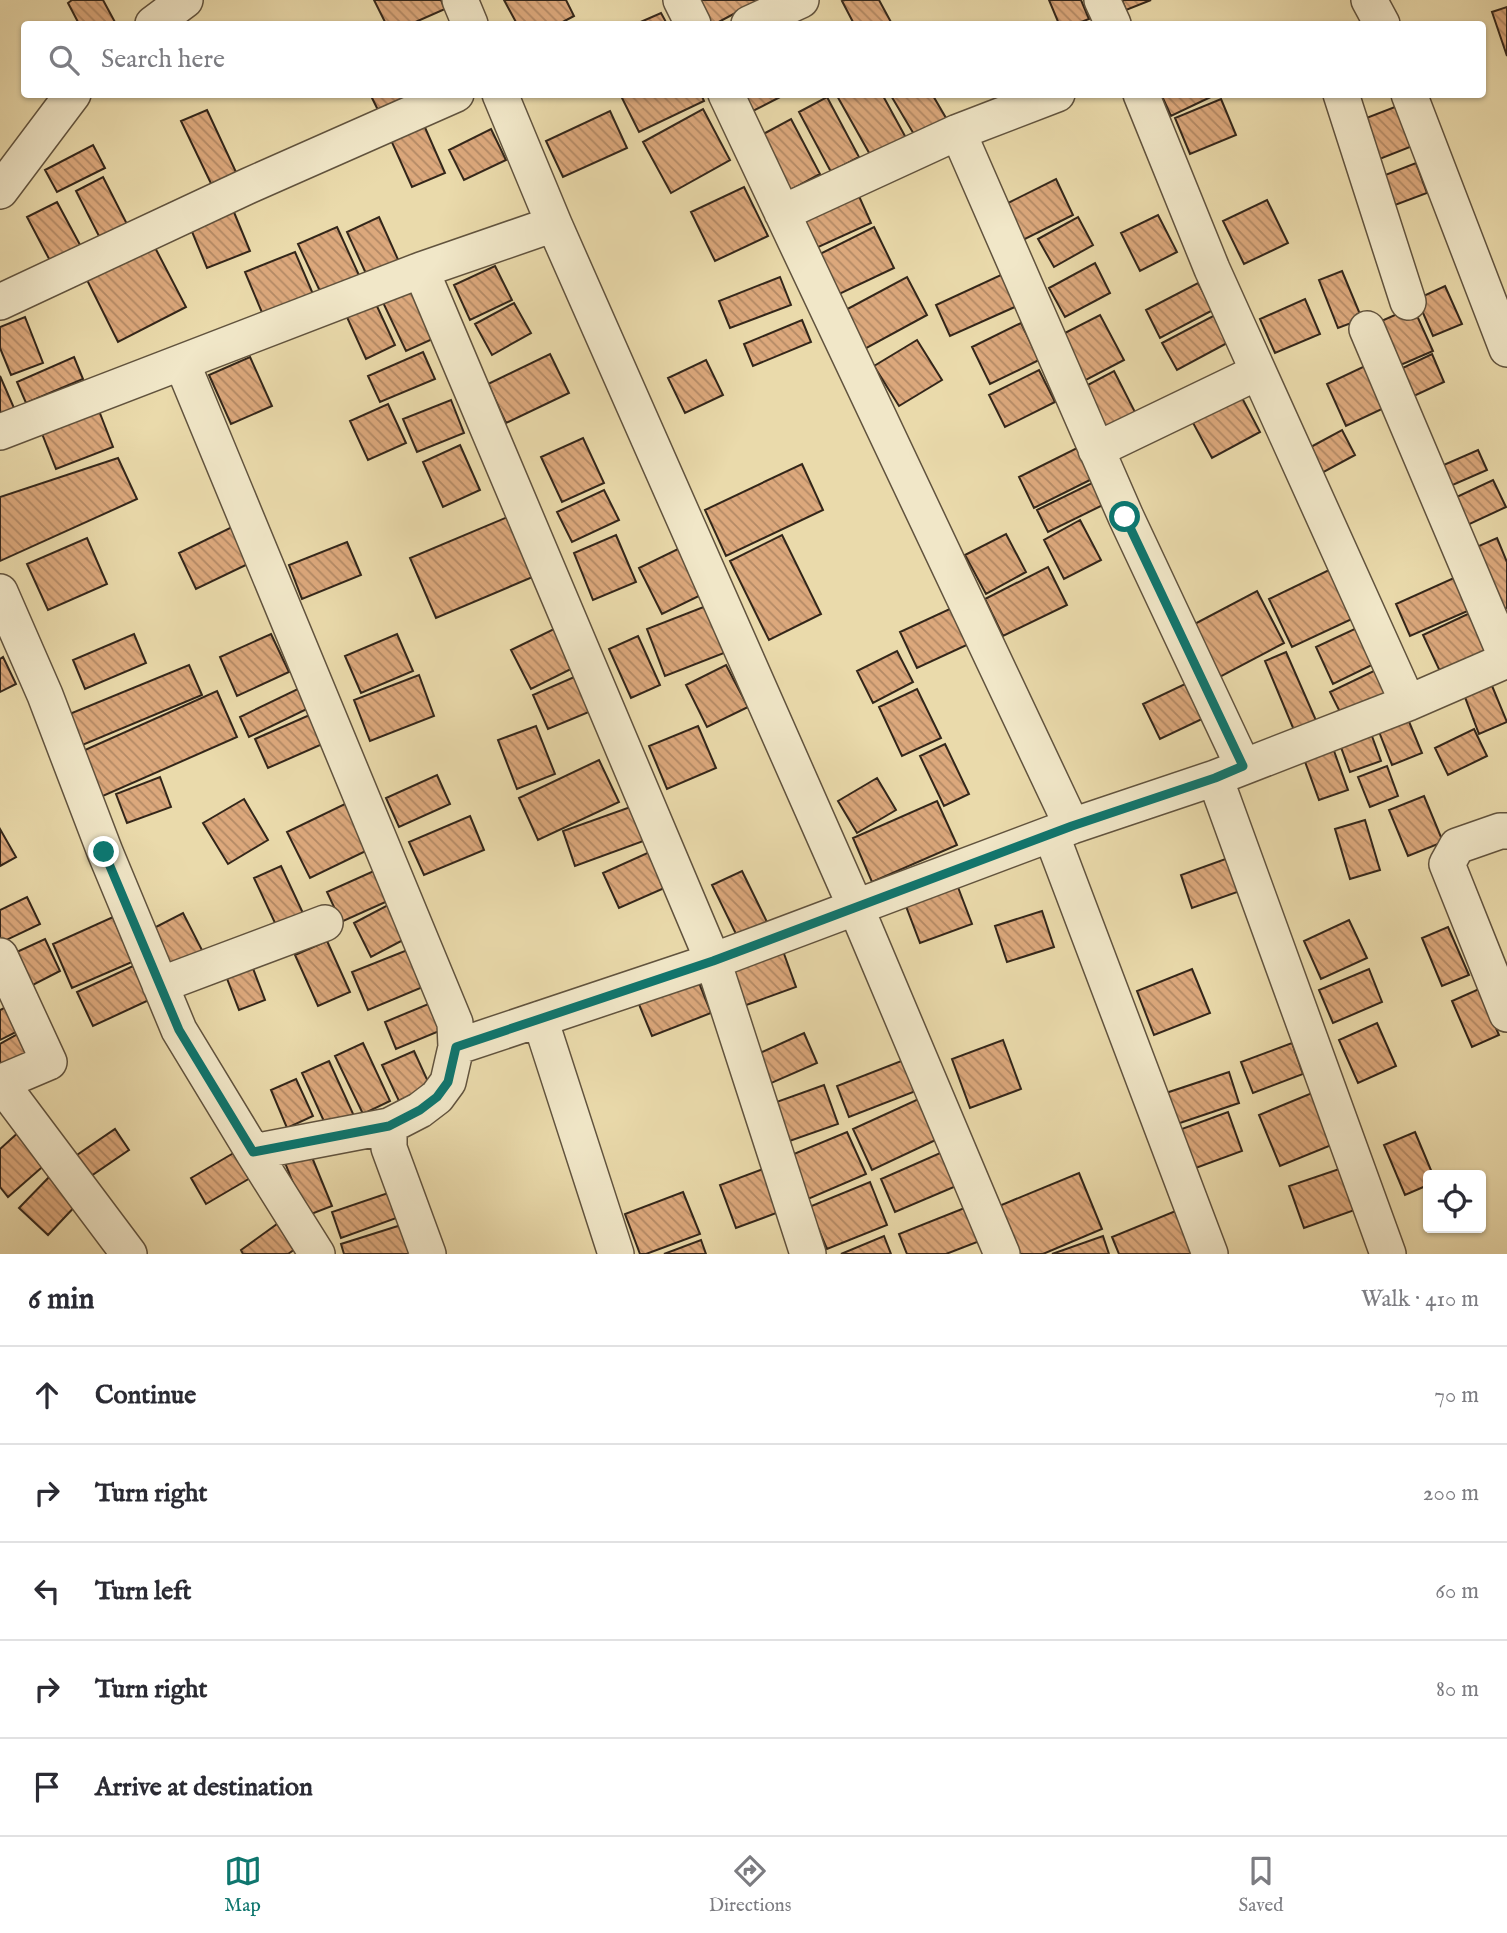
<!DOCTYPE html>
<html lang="en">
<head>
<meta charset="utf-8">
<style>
	body { margin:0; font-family:"IM FELL English",serif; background:#f2f2f3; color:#2b2b33 }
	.controls { position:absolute; right:21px; bottom:21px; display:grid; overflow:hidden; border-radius:7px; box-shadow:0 2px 5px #0004 }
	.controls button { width:63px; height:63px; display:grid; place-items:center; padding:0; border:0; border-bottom:2px solid #e1e1e2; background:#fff; color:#2b2b33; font:35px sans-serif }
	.stop { position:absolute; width:21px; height:21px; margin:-16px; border:5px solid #0f766e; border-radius:50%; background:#fff }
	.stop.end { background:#0f766e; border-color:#fff; box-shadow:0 2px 7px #0008 }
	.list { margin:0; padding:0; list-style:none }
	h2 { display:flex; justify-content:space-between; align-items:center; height:91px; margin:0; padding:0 28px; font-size:30px }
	h2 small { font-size:23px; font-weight:400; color:#7c7c81 }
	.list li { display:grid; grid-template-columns:46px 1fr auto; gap:21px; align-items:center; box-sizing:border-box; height:98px; padding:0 28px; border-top:2px solid #e1e1e2 }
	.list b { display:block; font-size:26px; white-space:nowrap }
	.list em { font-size:23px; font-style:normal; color:#7c7c81 }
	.icon { flex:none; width:38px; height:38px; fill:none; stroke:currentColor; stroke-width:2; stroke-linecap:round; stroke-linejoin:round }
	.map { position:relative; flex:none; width:1507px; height:1254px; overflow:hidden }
	.search { position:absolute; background:#fff; box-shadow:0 2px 5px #0004; left:21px; right:21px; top:21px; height:77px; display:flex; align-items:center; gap:18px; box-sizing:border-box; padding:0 24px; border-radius:7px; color:#7c7c81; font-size:26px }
	.sheet { height:581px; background:#fff }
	nav { display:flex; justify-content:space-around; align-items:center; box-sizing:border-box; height:98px; border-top:2px solid #e1e1e2; background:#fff; font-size:19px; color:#7c7c81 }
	nav a { display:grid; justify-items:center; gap:4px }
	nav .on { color:#0f766e }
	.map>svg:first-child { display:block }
	.building { fill:url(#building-back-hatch); stroke:#33261a; stroke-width:2 }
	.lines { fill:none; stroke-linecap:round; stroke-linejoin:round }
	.minor-casing { stroke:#61533e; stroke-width:38 }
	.minor { stroke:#f1e7c8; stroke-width:35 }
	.route { stroke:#0f766e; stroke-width:9 }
</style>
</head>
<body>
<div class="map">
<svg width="1507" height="1254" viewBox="0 0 1507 1254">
	<defs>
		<pattern id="building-back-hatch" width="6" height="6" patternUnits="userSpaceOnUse" patternTransform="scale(1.75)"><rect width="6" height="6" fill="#dca87c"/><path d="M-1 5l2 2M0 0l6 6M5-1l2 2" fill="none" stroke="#b38965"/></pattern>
	</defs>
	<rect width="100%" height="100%" fill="#eadaab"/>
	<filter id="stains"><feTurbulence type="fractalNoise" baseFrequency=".00286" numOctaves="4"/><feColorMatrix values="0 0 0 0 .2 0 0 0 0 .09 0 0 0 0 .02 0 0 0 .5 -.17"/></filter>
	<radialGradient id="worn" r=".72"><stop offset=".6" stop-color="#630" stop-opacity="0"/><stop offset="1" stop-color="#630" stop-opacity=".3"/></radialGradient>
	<path class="building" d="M72,0H103L116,24H79L68,3Z
		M374,0H441L445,9L411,24H386Z
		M504,0H566L574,16L559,24H517Z
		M693,0H755L756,2L715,24H706Z
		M845,0H879L892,24H854L842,1Z
		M1049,0H1081L1089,19L1076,24H1059Z
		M1122,0H1151L1126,10Z
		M1507,7V56L1492,12Z
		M661,13L667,24H636Z
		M370,94H413L380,114Z
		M620,94H701L704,101L639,132Z
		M739,94L784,95L749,113Z
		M836,94H882L906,138L872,158Z
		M890,94H932L946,118L915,136Z
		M1161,94H1217L1171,116Z
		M827,97L859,157L831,172L799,112Z
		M1221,99L1236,135L1190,154L1175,118Z
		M1400,105L1415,145L1372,162L1356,122Z
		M703,109L730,160L671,193L643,142Z
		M207,110L242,185L217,196L181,121Z
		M610,111L627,148L563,177L546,141Z
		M791,119L820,174L785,193L756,138Z
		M423,123L445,173L412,187L390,138Z
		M491,129L506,160L464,180L449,150Z
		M93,145L105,168L57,192L45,170Z
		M1416,163L1427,193L1387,208L1375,179Z
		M103,177L130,230L103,244L76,191Z
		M1056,179L1073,215L1023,240L1006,204Z
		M744,187L768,236L715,261L691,212Z
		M858,194L871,223L814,249L801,220Z
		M1267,200L1288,243L1244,264L1223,221Z
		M57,202L86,256L56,272L27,217Z
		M231,205L250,251L207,268L188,222Z
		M1158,215L1177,252L1140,271L1121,233Z
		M379,217L400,264L368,278L347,232Z
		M1078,217L1093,245L1054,267L1038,239Z
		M337,227L363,284L325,302L298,244Z
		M874,227L894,268L835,296L816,256Z
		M149,236L186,307L118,342L82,270Z
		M295,252L313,294L263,315L245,272Z
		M1095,263L1110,293L1065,317L1049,288Z
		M495,266L512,300L470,320L454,285Z
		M1342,271L1362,319L1338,328L1319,280Z
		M1003,274L1017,306L950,336L936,305Z
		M780,277L791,305L730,328L719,301Z
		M907,277L927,315L861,351L840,313Z
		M409,280L437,337L406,351L379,294Z
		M1198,283L1213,310L1160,338L1146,310Z
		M1445,286L1462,324L1433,336L1417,299Z
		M1305,299L1320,334L1275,353L1260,319Z
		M375,302L395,345L366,359L346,315Z
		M514,303L531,333L492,355L475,324Z
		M1413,307L1433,351L1389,370L1370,326Z
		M1100,315L1124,360L1082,382L1059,336Z
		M1215,315L1229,342L1177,370L1162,343Z
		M25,317L43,363L11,375L0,348V327Z
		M802,320L811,342L753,366L744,344Z
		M1021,323L1039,360L990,384L972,347Z
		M917,340L942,380L899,406L874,366Z
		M423,352L435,379L380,402L368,376Z
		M550,354L569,393L506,423L488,384Z
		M1432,354L1444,382L1403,401L1390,374Z
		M74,357L83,379L26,403L17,382Z
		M250,357L272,406L231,424L209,375Z
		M706,360L723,395L685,413L668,378Z
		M1365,366L1384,408L1346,426L1327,384Z
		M1039,370L1055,402L1005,427L989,395Z
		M1114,371L1137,416L1107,432L1084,387Z
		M0,376L14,408L0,414Z
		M1241,396L1260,432L1212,458L1192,421Z
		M451,400L464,433L417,452L403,419Z
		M96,403L113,447L56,469L39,426Z
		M388,404L406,443L368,460L350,421Z
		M1342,430L1355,455L1320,474L1307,449Z
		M583,438L604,483L562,502L541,457Z
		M460,445L480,490L443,507L423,462Z
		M1081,446L1096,477L1034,508L1019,477Z
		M1478,450L1487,470L1448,487L1439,467Z
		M118,458L137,499L0,561V497Z
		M802,464L823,510L726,556L705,510Z
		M1493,480L1506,507L1461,528L1448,501Z
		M1096,481L1107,503L1048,532L1037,510Z
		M604,490L619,520L572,542L557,512Z
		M510,516L535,576L436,618L410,558Z
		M1080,520L1101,560L1064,579L1044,540Z
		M232,527L250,563L196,589L179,553Z
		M1006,534L1026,572L986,594L965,555Z
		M616,535L636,582L593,600L574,553Z
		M782,535L821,614L769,640L730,561Z
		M87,538L107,584L48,610L27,564Z
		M1497,538L1507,562V608L1499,611L1472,549Z
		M347,542L361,575L302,599L289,565Z
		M682,547L705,593L662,614L639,568Z
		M1048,567L1067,605L1003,636L985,599Z
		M1331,569L1354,618L1292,647L1269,599Z
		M1456,577L1470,610L1410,636L1396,604Z
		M1257,591L1284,643L1214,680L1187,628Z
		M706,606L724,653L665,676L647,629Z
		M954,607L971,643L917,668L900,632Z
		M1472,612L1494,660L1445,682L1423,635Z
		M1361,626L1378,662L1333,684L1316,647Z
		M556,628L575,667L531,689L511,650Z
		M134,634L146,663L85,689L73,660Z
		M271,634L289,672L237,696L220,657Z
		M397,634L413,671L361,693L345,656Z
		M638,636L660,685L631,698L609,649Z
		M897,651L913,682L873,703L857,671Z
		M1286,652L1318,725L1296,735L1265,661Z
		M3,657L16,684L0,692V659Z
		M189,665L202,695L80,746L67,715Z
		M726,665L748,707L707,727L686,685Z
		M1380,668L1393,696L1344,720L1330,692Z
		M581,674L596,709L548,729L533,695Z
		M419,675L434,716L370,741L354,700Z
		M1490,681L1507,722L1479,734L1463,692Z
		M1185,684L1202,719L1160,739L1143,704Z
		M304,686L313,706L249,737L240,717Z
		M917,689L941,738L902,756L879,707Z
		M217,691L237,737L96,799L76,754Z
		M1405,712L1422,753L1392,765L1376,724Z
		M314,713L327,742L268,768L255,739Z
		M536,726L555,774L517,789L498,740Z
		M698,726L716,768L667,789L649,746Z
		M1369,728L1381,761L1350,772L1338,739Z
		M1474,729L1487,756L1448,775L1435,748Z
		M1329,737L1348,790L1319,800L1300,748Z
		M945,744L969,794L944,806L920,756Z
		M599,760L619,802L538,840L519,798Z
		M1387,766L1398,796L1370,807L1358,777Z
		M437,775L450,804L399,827L386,798Z
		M160,777L171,807L127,823L116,794Z
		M877,778L896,810L857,833L838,801Z
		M1424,796L1443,842L1408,856L1389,810Z
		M244,799L268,840L228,864L203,823Z
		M937,801L957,845L872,882L853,838Z
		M349,802L372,848L310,878L287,832Z
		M636,805L649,839L575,866L563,831Z
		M470,816L484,850L424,875L409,842Z
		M1365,820L1380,870L1350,879L1335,829Z
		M0,829L16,857L0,866Z
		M654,850L669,886L619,908L603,873Z
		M1231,857L1243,890L1192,908L1181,875Z
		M281,866L309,926L282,938L254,878Z
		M376,870L390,900L341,922L327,892Z
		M742,871L767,922L737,936L712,885Z
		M956,882L972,924L920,943L904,901Z
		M27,897L40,924L0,943V910Z
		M388,905L405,939L371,957L354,923Z
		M1042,911L1054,947L1007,962L995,926Z
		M183,913L205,956L174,972L152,929Z
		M113,917L132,962L72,988L53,944Z
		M1349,920L1367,958L1321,979L1304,941Z
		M1448,927L1469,975L1442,986L1422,938Z
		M45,939L60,971L25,989L8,956Z
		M327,941L350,992L318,1006L295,955Z
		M415,947L430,984L368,1010L352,972Z
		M783,951L796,987L738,1008L725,971Z
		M249,958L265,1000L239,1010L223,968Z
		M133,966L149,1000L93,1026L77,992Z
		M1192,969L1210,1013L1154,1035L1137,991Z
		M1369,969L1382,1002L1333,1023L1319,990Z
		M697,978L711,1013L652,1036L638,1002Z
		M1479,989L1499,1035L1472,1047L1452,1001Z
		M438,1000L449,1027L396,1049L385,1022Z
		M10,1005L22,1029L0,1040V1010Z
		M1377,1023L1396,1066L1358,1083L1339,1040Z
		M25,1030L37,1053L0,1073V1044Z
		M804,1033L817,1063L762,1087L749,1058Z
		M1003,1040L1021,1089L970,1108L952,1059Z
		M363,1043L390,1101L363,1114L335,1056Z
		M1292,1043L1303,1074L1253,1093L1241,1062Z
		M414,1051L430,1086L399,1101L382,1065Z
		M909,1058L921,1089L849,1117L837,1086Z
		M329,1061L354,1116L327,1128L302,1073Z
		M1229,1072L1239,1103L1174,1125L1163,1094Z
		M296,1079L313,1116L287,1128L271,1090Z
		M824,1085L838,1124L781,1144L768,1105Z
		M1312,1093L1334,1144L1280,1166L1259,1115Z
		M923,1097L942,1137L872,1170L853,1129Z
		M1228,1112L1242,1151L1193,1169L1179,1130Z
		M115,1129L129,1150L88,1178L74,1157Z
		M21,1130L48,1162L8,1197L0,1187V1149Z
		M847,1132L866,1174L808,1199L789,1156Z
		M1415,1132L1433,1175H1428V1185L1405,1195L1384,1145Z
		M309,1150L332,1206L306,1216L284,1160Z
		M947,1150L961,1184L895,1212L881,1179Z
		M237,1151L252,1177L206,1204L191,1178Z
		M1351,1165L1366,1206L1304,1228L1289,1186Z
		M763,1169L779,1212L736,1228L720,1185Z
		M53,1173L81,1200L48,1235L19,1208Z
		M1079,1173L1102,1229L1043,1254H1019L999,1206Z
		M870,1182L887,1225L827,1249L809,1207Z
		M394,1191L402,1216L341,1238L332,1212Z
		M683,1192L700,1234L646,1254H640L625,1214Z
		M972,1205L985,1239L946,1254H907L899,1234Z
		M1178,1210L1196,1254H1119L1112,1237Z
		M284,1219L302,1244L288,1254H243L241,1250Z
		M401,1225L410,1254H344L341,1244Z
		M884,1236L891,1254H841Z
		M1103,1236L1109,1254H1052Z
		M701,1240L706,1254H664Z"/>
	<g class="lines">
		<defs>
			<path id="minor" d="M460,0L470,24
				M681,0L693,24
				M1102,0L1113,24
				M1369,0L1382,24
				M153,24L185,0
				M749,24L801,0
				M500,94L554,224L856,908L1002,1254
				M726,94L1072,826
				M1141,94L1212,269L1408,703
				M1341,94L1408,302
				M1409,94L1507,349
				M958,132L1126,517L1243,766
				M0,191L73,94
				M782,213L958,132L1057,94
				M421,270L713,961L808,1254
				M0,302L248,186L456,94
				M1367,329L1507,659
				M182,363L455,1023L456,1047
				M0,432L421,270L554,224
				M1096,450L1258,372
				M0,592L45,695L105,852L179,1030L253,1152L389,1126L420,1110L437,1097L448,1082L456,1047L713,961L1072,826L1215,778L1408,703L1507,660
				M1215,778L1388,1254
				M1507,831H1500L1457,846L1447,864L1507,1014
				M1051,834L1210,1254
				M0,956L49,1062L2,1082
				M160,985L325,923
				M540,1019L616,1254
				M0,1082L129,1254
				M389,1126V1148L428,1254
				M253,1152L317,1254"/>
		</defs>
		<use href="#minor" class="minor-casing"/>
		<use href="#minor" class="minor"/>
	</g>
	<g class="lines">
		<path class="route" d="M104,852L179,1030L253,1152L389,1126L420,1110L437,1097L448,1082L456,1047L713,961L1072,826L1215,778L1243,766L1125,517"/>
	</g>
	<rect width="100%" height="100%" filter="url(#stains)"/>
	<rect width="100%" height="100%" fill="url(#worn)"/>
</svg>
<div class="controls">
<button><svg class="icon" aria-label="locate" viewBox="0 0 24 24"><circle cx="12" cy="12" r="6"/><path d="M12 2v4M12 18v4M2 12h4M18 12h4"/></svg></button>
</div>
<div class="stop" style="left:1125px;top:517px"></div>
<div class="stop end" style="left:104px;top:852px"></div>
<div class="search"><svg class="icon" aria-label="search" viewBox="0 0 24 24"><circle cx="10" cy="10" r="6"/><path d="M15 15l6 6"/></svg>Search here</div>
</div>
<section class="sheet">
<h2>6 min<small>Walk · 410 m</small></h2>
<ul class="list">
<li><svg class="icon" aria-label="ahead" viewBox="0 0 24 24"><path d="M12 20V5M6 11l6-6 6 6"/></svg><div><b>Continue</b></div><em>70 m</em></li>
<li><svg class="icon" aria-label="right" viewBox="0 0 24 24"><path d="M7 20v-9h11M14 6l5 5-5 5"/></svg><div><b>Turn right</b></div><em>200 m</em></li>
<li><svg class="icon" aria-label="left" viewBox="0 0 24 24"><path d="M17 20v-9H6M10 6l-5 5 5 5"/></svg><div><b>Turn left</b></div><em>60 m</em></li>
<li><svg class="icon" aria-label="right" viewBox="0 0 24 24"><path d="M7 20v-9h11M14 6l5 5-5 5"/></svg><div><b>Turn right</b></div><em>80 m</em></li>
<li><svg class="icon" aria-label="arrive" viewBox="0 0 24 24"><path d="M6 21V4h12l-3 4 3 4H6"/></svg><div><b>Arrive at destination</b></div></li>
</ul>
</section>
<nav>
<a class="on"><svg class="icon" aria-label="map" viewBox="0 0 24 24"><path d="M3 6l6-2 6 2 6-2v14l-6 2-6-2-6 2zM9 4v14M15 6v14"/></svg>Map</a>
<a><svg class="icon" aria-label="directions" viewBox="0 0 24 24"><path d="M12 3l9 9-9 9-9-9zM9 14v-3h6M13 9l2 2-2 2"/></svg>Directions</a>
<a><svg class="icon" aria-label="saved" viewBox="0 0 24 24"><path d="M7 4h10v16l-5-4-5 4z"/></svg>Saved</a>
</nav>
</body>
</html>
